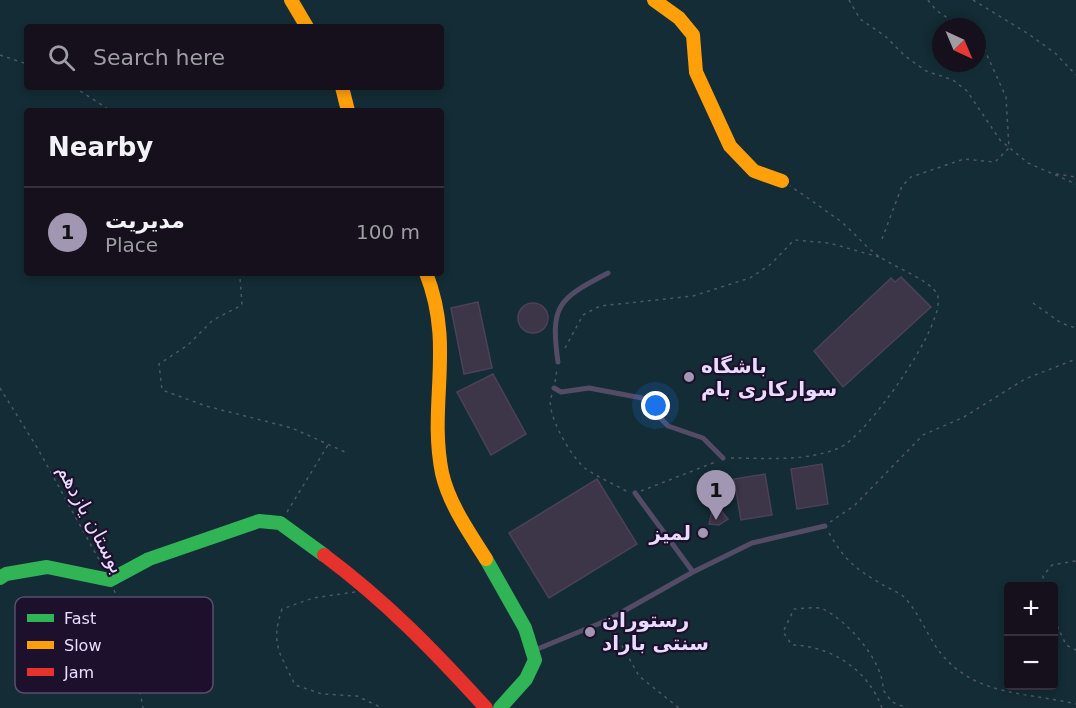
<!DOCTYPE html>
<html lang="en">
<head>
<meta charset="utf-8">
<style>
	body { margin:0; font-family:"DejaVu Sans",Cairo,sans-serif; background:#1f1926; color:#f1f3f6 }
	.controls { position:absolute; right:18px; bottom:18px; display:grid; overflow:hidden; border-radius:6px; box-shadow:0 3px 9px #0003 }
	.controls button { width:54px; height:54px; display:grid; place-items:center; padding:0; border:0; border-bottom:2px solid #35303b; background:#16101d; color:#f1f3f6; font:30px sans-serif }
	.compass { position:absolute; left:932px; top:18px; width:54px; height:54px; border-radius:50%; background:#16101d; box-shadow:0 3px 9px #0003; rotate:136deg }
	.you { position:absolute; left:656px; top:406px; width:21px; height:21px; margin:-15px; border:4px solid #fff; border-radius:50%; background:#1a73e8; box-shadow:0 0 0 9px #1a73e833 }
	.badge { display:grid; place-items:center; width:39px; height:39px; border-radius:50%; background:#a297b3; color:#111; font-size:20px; font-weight:700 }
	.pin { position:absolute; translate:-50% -50px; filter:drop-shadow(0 2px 3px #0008) }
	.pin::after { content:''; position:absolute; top:32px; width:21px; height:18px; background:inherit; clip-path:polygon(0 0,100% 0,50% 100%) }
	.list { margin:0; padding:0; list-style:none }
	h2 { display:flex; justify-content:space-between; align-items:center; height:78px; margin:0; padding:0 24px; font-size:26px }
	h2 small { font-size:20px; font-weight:400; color:#9e9da4 }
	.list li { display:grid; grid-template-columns:39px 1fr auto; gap:18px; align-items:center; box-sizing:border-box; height:90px; padding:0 24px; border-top:2px solid #35303b }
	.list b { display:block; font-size:22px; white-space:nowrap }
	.list p { margin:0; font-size:20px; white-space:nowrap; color:#9e9da4 }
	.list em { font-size:20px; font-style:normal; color:#9e9da4 }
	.icon { flex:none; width:33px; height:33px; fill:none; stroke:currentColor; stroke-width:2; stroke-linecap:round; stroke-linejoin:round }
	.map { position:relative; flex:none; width:1076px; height:708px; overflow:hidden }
	.search { position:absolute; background:#16101d; box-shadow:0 3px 9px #0003; left:24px; top:24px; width:420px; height:66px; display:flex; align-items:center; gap:15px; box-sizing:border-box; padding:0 21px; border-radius:6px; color:#9e9da4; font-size:22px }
	.panel { position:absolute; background:#16101d; box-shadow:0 3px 9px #0003; left:24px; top:108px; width:420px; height:168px; border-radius:6px }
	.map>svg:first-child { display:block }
	.green { fill:#142c35; fill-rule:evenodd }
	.building { fill:#3d3548; stroke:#4c4159; stroke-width:1.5 }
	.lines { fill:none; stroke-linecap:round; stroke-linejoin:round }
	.path { stroke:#50566a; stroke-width:1.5; stroke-dasharray:3 4.5; stroke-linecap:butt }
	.lane { stroke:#544b67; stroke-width:5 }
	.fast { stroke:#30b455; stroke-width:14 }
	.slow { stroke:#ff9f0a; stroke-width:14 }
	.jam { stroke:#e5322d; stroke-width:14 }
	.poi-dot { fill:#a297b3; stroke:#1d102d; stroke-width:2 }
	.labels { text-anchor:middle; stroke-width:4.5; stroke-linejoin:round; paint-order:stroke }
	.poi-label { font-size:20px; font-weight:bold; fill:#e9dcff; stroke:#1d102d; text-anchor:start }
	.street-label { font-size:20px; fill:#e9dcff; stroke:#1d102d }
	.key { fill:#1d102d; stroke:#5a4d6c; stroke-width:1.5 }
	.key-label { font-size:16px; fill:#e9dcff }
</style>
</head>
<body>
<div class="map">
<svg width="1076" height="708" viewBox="0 0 1076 708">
	<rect width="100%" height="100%" fill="#1e1627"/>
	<path class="green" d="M0,0H1076V708H0ZM27,27H441V87H27ZM941,27H977V63H941ZM27,111H441V273H27ZM1008,586H1054V686H1008Z"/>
	<path class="building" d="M901,277L931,307L843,387L814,351L891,278L895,282Z
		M478,302L492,368L464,374L451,308Z
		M518 318a15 15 0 1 1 30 0a15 15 0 1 1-30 0Z
		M493,374L526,434L491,455L457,392Z
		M822,464L828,504L797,509L791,469Z
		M765,474L772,515L741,520L734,479Z
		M597,479L637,544L549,598L509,533Z
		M719,508L728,519L719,525L709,524L712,511Z"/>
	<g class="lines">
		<path class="path" d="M849,0L860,19L885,36L905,56L926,71L953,80L967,91L1000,140L1028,163L1076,184
			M928,0C938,15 952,21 969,27
			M973,0L1027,33L1055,53L1076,75
			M0,55L27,64
			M74,87L111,111
			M1056,174L1076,177
			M882,239L902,186L911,177L964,159L995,162L1009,148L1006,97L977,33
			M236,273L240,278L242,305L213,320L188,345L159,364L162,390L206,406L292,428L345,452
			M1033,303L1061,323L1076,328
			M565,348L583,315L600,306L693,296L750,278L771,264L794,240L829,243L879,257
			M555,382L557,369
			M0,388L38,449L103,567
			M552,395C543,410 572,459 586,469C599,478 614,484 628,492
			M731,458C768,458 805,462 839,448C865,438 950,320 937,294C930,280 894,267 880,257C865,247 854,232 839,220C823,209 807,197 790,186
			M641,491L718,461
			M287,512L328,445
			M830,522L854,506L923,435L964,417L1025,379L1076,359
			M829,533C844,559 854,568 880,583C887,588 897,591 904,597C918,611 927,635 939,651C974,697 1027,692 1076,704
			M1044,586L1043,576L1052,565L1076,561
			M114,590L126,619L143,708
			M355,592L313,598L282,609C270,644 280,653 295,685L322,694L357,696L382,708
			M1054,619L1066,645L1076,650
			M611,626L639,676L679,708
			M882,708C868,670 832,646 792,645L783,632L794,609C802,609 816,606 823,609C848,621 884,662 883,690L892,702L907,708"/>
		<path class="lane" d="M558,362C550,305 558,299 608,273
			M554,388L561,392L589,388L642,398L668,426L703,438L723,458
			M635,493L693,572
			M535,650L608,620L693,572L752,543L825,526"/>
		<path class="fast" d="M486,559L525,628L535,660L526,679L500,708
			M0,578L6,574L47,567L110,580L149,559L259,521L280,523L324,555"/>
		<path class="slow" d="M291,0L307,27
			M654,0L679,18L693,35L696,72L730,146L754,171L782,181
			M342,87L348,111
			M426,273C455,346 428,404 442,473C449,504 469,532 486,559"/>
		<path class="jam" d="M324,555C387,602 434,651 486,708"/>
	</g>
	<g class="poi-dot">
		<circle cx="689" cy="377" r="6"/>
		<circle cx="703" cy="533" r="6"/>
		<circle cx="590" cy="632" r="6"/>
	</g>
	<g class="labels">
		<g class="poi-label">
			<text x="701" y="373">باشگاه<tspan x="701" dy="23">سوارکاری بام</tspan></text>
			<text x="691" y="540" text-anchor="end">لمیز</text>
			<text x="602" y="627">رستوران<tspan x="602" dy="23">سنتی باراد</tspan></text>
		</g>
		<g class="street-label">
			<text transform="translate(91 519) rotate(62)" y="7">بوستان یازدهم</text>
		</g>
	</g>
	<rect x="15" y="597" width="198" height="96" rx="9" class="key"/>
	<rect x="27" y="614" width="27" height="8" fill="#30b455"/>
	<rect x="27" y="641" width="27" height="8" fill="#ff9f0a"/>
	<rect x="27" y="668" width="27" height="8" fill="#e5322d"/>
	<g class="key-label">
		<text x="64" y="624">Fast</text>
		<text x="64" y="651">Slow</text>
		<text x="64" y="678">Jam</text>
	</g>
</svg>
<div class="controls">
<button>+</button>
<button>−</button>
</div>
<svg class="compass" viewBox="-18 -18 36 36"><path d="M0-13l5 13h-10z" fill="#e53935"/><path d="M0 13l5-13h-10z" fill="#9e9da4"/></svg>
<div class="you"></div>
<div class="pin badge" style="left:716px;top:520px">1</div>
<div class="search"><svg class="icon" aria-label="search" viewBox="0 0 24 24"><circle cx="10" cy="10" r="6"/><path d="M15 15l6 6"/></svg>Search here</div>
<section class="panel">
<h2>Nearby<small></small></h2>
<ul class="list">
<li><span class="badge">1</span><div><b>مدیریت</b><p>Place</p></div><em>100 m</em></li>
</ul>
</section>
</div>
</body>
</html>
